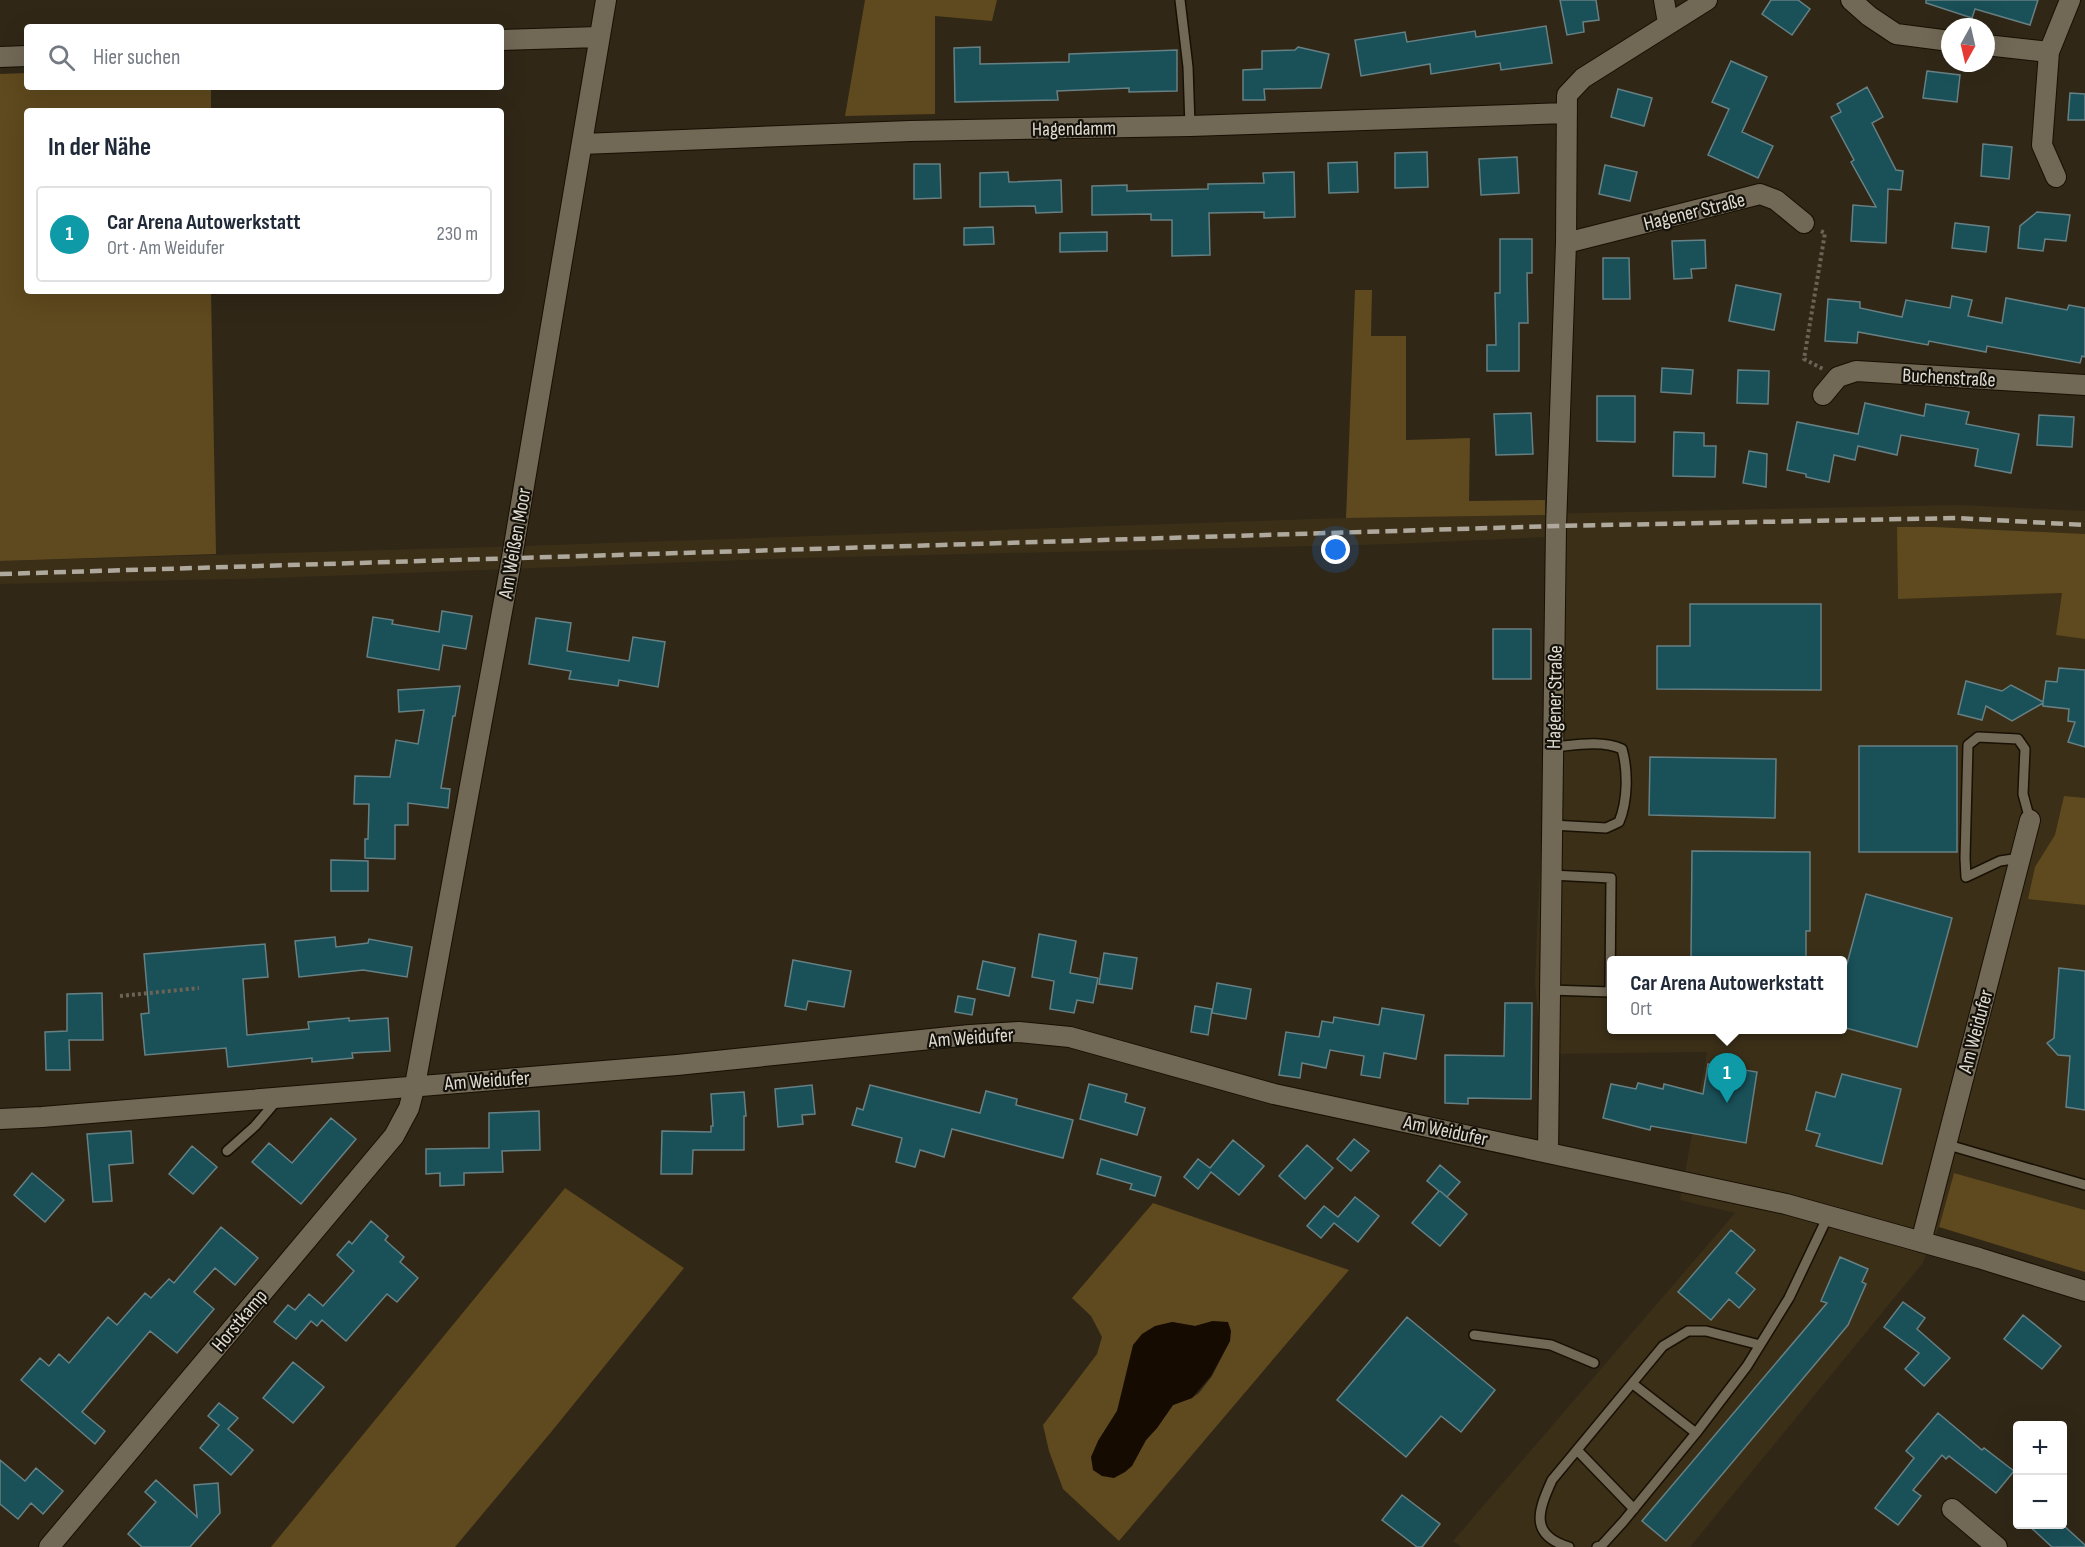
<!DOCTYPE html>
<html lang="de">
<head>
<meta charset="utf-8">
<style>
	body { margin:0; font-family:"Sofia Sans Condensed",sans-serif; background:#f6f6f7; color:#1f2937 }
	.controls { position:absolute; right:18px; bottom:18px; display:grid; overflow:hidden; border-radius:6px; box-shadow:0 6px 24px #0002 }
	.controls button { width:54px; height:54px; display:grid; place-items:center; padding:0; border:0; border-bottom:2px solid #e0e1e3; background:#fff; color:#1f2937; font:30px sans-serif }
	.compass { position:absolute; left:1941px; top:18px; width:54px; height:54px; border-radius:50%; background:#fff; box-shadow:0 6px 24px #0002; rotate:188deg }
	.you { position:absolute; left:1336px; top:550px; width:21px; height:21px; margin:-15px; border:4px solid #fff; border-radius:50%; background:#1a73e8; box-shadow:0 0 0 9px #1a73e833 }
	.badge { display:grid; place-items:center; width:39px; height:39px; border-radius:50%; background:#111827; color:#fff; font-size:20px; font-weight:700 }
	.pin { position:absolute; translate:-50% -50px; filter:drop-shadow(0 2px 3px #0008) }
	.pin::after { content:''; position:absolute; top:32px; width:21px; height:18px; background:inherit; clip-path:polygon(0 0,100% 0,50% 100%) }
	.popup { position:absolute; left:1607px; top:956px; width:240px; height:78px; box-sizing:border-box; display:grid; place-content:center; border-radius:6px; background:#fff; filter:drop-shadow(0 2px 4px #0005); font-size:20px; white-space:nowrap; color:#747a83 }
	.popup b { font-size:22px; color:#1f2937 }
	.popup::after { content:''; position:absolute; left:50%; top:100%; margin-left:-12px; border:12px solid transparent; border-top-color:#fff }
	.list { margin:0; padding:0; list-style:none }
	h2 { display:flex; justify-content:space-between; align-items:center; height:78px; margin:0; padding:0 24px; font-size:26px }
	h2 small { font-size:20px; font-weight:400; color:#747a83 }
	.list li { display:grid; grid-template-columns:39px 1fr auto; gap:18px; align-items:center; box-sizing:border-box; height:96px; margin:0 12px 12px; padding:0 12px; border:2px solid #e0e1e3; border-radius:6px }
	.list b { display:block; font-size:22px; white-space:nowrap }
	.list p { margin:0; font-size:20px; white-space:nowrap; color:#747a83 }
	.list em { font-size:20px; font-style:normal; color:#747a83 }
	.icon { flex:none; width:33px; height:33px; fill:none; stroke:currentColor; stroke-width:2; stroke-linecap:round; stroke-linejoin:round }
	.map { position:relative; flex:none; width:2085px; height:1547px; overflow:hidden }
	.search { position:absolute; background:#fff; box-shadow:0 6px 24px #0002; left:24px; top:24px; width:480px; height:66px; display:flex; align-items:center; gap:15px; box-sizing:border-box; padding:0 21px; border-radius:6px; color:#747a83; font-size:22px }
	.panel { position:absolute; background:#fff; box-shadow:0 6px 24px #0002; left:24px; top:108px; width:480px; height:186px; border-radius:6px }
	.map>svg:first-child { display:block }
	.built { fill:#3b2f18; fill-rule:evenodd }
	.green { fill:#5f491e; fill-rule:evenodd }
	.water { fill:#160b00 }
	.building { fill:#1a5058; stroke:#668084; stroke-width:1.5 }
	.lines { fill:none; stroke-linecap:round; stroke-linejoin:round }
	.lane-casing { stroke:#181003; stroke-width:12 }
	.street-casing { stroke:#181003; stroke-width:22 }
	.path { stroke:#6b6355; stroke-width:4; stroke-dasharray:3 3; stroke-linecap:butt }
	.lane { stroke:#726856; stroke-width:9 }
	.street { stroke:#726856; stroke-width:20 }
	.rail { stroke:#afa99d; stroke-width:4.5; stroke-dasharray:12 6; stroke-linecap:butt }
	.labels { text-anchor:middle; stroke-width:4.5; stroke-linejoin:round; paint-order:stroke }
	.street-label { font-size:20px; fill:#e0dbd1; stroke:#14110a }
</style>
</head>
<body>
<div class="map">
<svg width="2085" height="1547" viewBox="0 0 2085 1547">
	<rect width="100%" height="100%" fill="#302717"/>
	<path class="built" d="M1959,505L2085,511V1210L1954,1173L1939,1227L1922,1264L1690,1547H1461L1453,1541L1735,1213L1680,1200L1707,1052L1542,1054L1535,983L1547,698L1548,537L1394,544L800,558L274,578L0,584V561L491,547L1346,518ZM1612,960H1842V1030H1612Z"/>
	<path class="green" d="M865,0H997L992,21L935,16V114L845,116Z
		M27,73V87H211V111H27V291H211L216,554L0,561V74Z
		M1355,290H1372L1371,336H1406V440L1470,438L1469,501L1545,500V515L1346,518Z
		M1897,527H1934L2085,534V639L2056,635L2062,593L1898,599Z
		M2064,796L2085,798V905L2028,899L2035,867L2055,835Z
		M1954,1173L2085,1210V1272L1939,1227Z
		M565,1188L684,1268L552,1431L455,1547H271Z
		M1153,1203L1349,1270L1119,1541L1063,1489L1049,1451L1043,1425L1097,1354L1102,1337L1091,1316L1072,1298ZM1213,1321L1230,1341L1212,1376L1199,1393L1192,1398L1173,1405L1157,1428L1146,1440L1132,1465L1098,1441L1117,1411L1126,1383L1128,1367L1172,1322L1195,1326Z"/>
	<path class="water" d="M1213,1321L1228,1322L1231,1331L1230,1341L1211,1376L1192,1398L1173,1405L1157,1428L1146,1440L1132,1466L1125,1472L1114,1478L1102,1476L1093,1470L1091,1457L1098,1441L1117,1411L1133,1345L1142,1334L1155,1326L1172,1322L1195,1326Z"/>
	<path class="building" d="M1560,0H1596L1599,20L1583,22L1584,32L1567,35Z
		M1771,0H1798L1810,9L1792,35L1762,14Z
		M1926,0H2038L2030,25L1975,9L1972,18L1926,3Z
		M1546,26L1552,63L1501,70L1500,63L1431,74L1430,64L1361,76L1355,40L1405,32L1407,42L1475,31L1476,37Z
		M980,47V64L1069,62V54L1177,50V91L1129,92V88L1057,91L1058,100L955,102L954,48Z
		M1298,47L1329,54L1321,88L1264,89L1265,100H1243V70L1262,69V51L1295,50Z
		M1731,61L1767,77L1742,132L1773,146L1758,178L1708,155L1729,109L1712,102Z
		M1927,71L1960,75L1957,102L1923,98Z
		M1867,87L1883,117L1872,123L1896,170L1903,171L1901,190L1888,189L1886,243L1851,241L1853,205L1876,207L1851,162L1854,160L1831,117L1841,112L1837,104Z
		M1618,89L1652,98L1644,126L1611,117Z
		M2070,93L2085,94V120H2068Z
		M1983,144L2012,147L2009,179L1981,176Z
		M1427,152L1428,187L1395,188V153Z
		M1517,157L1519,193L1481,195L1479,159Z
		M1357,162L1358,192L1329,193L1328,163Z
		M914,164H940L941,198L914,199Z
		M1605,165L1637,172L1630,201L1599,194Z
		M1008,172L1009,182L1061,180L1062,212L1036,213L1035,206L980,207V173Z
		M1294,172L1295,217L1264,218V212L1209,213L1210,255L1172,256V220H1151V214L1092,215V186L1127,185V191L1208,189V184L1264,183L1263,173Z
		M2037,212L2070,215L2066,241L2045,239L2043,251L2018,248L2020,226Z
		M1955,223L1989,227L1986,252L1952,248Z
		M993,227L994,244L964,245V228Z
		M1107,232V251L1060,252V233Z
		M1500,239H1532V273H1527L1528,323H1519V371H1487V345H1496L1495,293H1500Z
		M1705,240L1706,268L1691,269L1692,278L1674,279L1672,241Z
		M1603,258H1629L1630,299H1603Z
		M1736,285L1781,294L1774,330L1729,321Z
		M1952,296L1972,300L1968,316L2002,323L2006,298L2067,310L2069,305L2085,308V357L2082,356L2080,363L1987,346L1986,352L1929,341L1928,345L1858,332L1857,343L1825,341L1828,299L1860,302V308L1902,317L1906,300L1950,308Z
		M1662,368L1693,370L1691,394L1661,392Z
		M1738,370L1769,371L1768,404L1737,403Z
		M1597,396H1635V442L1597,441Z
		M1865,403L1924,416L1926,404L1969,412L1966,424L2019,434L2011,473L1975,466L1978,449L1901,435L1897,455L1858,446L1855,460L1834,455L1829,482L1806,477V474L1787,470L1797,422L1858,434Z
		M1531,413L1533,454L1496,455L1494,414Z
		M2039,415L2074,417L2072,447L2037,445Z
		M1674,432L1704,433V446H1716L1715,477L1673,476Z
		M1749,451L1767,454L1766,487L1743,483Z
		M1690,604H1821V690L1657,689V646H1690Z
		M442,611L472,616L466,649L443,645L439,670L367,657L373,617L393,620L392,624L439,632Z
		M536,618L571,623L567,651L629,661L633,637L665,642L658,687L619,680L618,686L569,679L571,671L529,664Z
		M1493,629H1531V679H1493Z
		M2059,668L2085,670V747L2068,742L2075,722L2068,721L2069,709L2043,706V703L2012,721L1986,706L1982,720L1958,714L1966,681L2002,691L2011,685L2043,702L2046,681L2057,682Z
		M460,686L455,716H453L441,788L450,789L448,808L408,803V825H395V859L365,858V839H368L369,804H354L355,776L390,777L396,740L418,744L424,710L399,712L398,690Z
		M1859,746H1957V852H1859Z
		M1650,757L1776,759L1775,818L1649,815Z
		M1692,851L1810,852V931H1806V960H1691Z
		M331,860L368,861V891H331Z
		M1866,894L1952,918L1917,1047L1842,1027V982Z
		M1039,934L1076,941L1070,973L1098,978L1093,1003L1077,1000L1074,1013L1050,1009L1054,981L1032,977Z
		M335,937L336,947L368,943L369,939L412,947L407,977L363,970L299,977L295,941Z
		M265,944L268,977L243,979L247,1035L309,1029L308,1022L349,1018V1021L388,1018L390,1051L352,1053L353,1058L312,1062V1058L228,1067L226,1048L145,1055L141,1014L149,1013L144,954Z
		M1104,953L1137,958L1132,989L1099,984Z
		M793,960L851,971L844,1007L808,1001L806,1010L785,1006Z
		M983,961L1015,968L1009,996L977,989Z
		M2059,968L2085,971V1110L2066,1107L2070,1056L2058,1055L2047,1043L2054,1038Z
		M1217,983L1251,989L1246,1019L1212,1013Z
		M102,993L103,1040H69L70,1070H46L45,1032L67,1031V994Z
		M958,996L975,999L972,1015L955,1012Z
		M1505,1003H1532L1531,1099L1468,1098V1104L1445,1103V1055L1504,1056Z
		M1195,1006L1212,1009L1208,1035L1191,1032Z
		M1382,1008L1424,1015L1416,1059L1384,1053L1380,1078L1361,1075L1364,1056L1330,1050L1326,1068L1302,1063L1300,1078L1279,1075L1286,1032L1319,1037L1322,1021L1333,1023L1334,1017L1379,1025Z
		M1708,1064L1757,1072L1746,1143L1651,1126L1650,1130L1603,1118L1611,1084L1636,1089L1638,1083L1663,1089L1664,1084L1703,1094Z
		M1842,1074L1901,1089L1882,1164L1816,1146L1820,1134L1806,1130L1816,1092L1835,1097Z
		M1089,1084L1127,1094L1125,1102L1145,1108L1137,1135L1080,1119Z
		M812,1085L815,1114L802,1115L803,1124L778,1127L775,1089Z
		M870,1085L980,1113L986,1091L1017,1099L1016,1105L1073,1120L1063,1158L952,1129L944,1157L920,1150L915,1167L896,1162L902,1138L852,1125L857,1108L863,1110Z
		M744,1092L746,1116H744V1150H693L692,1174H661L662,1131L711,1132V1126H713L711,1094Z
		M539,1111L540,1150L502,1151L503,1172L464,1173V1185L440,1186V1173L426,1174V1149L489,1148V1113Z
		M331,1118L356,1139L301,1204L252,1162L269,1143L292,1163Z
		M131,1131L133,1163L109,1165L112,1201L93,1202L87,1134Z
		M1354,1139L1369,1151L1351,1171L1337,1159Z
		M1233,1140L1264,1166L1239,1195L1211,1172L1198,1189L1184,1177L1198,1159L1210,1168Z
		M1307,1145L1333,1168L1305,1199L1279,1176Z
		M192,1146L217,1167L193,1194L169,1174Z
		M1101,1159L1161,1177L1155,1196L1130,1189L1132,1184L1097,1174Z
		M1440,1165L1460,1182L1447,1197L1440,1191L1467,1214L1440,1246L1412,1223L1439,1191L1427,1181Z
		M32,1173L64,1200L45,1222L14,1195Z
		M1355,1197L1379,1216L1358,1242L1334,1223L1321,1238L1307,1226L1324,1206L1338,1217Z
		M371,1221L388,1236L385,1240L404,1257L400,1262L418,1278L397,1302L387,1294L346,1341L322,1320L317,1326L311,1321L296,1339L274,1322L288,1305L295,1310L309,1294L323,1306L354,1271L337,1255L349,1241L352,1244Z
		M221,1227L258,1258L235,1285L215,1268L194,1292L214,1309L177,1353L150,1331L82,1412L105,1431L95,1444L21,1380L40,1358L49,1366L59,1354L69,1363L108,1317L117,1325L145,1293L151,1298L169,1279L174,1283Z
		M1731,1230L1755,1250L1736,1273L1755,1289L1739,1308L1729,1299L1711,1320L1678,1292Z
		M1840,1257L1868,1269L1862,1282L1866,1284L1848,1325L1666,1541L1642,1521L1827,1303L1821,1301Z
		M1903,1302L1925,1318L1917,1329L1950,1358L1924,1386L1905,1369L1919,1353L1884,1327Z
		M2023,1315L2061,1346L2042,1369L2004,1339Z
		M1407,1317L1495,1390L1461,1432L1441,1416L1406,1457L1337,1400Z
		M293,1362L324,1387L293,1423L263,1398Z
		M219,1403L238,1418L228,1429L253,1450L231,1475L200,1448L219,1425L208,1416Z
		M1938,1413L1982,1450L1984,1448L2014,1471L1996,1493L1949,1456L1946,1459L1942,1455L1913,1490L1921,1496L1898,1525L1875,1508L1914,1458L1906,1451Z
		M0,1460L25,1481L36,1468L63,1491L43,1514L31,1503L18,1519L0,1504Z
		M156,1480L197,1517L194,1485L218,1483L220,1513L190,1547H142L128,1534L156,1502L145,1492Z
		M1402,1495L1440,1524L1422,1547H1417L1382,1520Z
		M2027,1524H2062L2085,1545V1547H2052Z"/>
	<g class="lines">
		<defs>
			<path id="lane" d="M1180,0L1188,67L1190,126
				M1552,825L1606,828L1619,822C1628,801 1628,770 1622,749C1602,740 1575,745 1553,747
				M2020,858L2000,861L1966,877L1965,858L1968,745L1978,737L2018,739L2025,749L2023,794L2030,820
				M1550,990L1610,992L1611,878L1551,875
				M1945,1144L2085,1185
				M227,1151L255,1126L278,1099
				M1474,1335L1551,1345L1594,1363
				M1633,1384L1696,1433
				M1577,1450L1634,1509
				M1569,1547C1529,1535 1538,1511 1552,1480L1663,1346L1688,1331H1706L1760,1345
				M1597,1547L1602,1545L1623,1522L1696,1433L1747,1366L1789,1298L1828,1216"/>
			<path id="street" d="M1664,0L1668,23
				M1851,0L1869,16L1896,34L1950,41
				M501,40L599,37
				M1986,45L2049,52L2042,145L2056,177
				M2049,52L2070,0
				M0,57L27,56
				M582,144L910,131L1190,126L1566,113
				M1566,243L1760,194L1776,200L1804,223
				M1823,395L1838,377L1856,371L2085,385
				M0,1119L42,1117L677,1065L970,1035L1019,1032L1070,1037L1274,1094L1786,1204L1979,1258L2085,1291
				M1548,1151L1556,526L1566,243L1567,95L1583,78L1707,0
				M1921,1242L2030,820
				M1952,1509L1997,1547
				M49,1547L394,1136L409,1108L415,1085L512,557L606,0"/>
		</defs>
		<use href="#lane" class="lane-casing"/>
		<use href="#street" class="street-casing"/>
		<path class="path" d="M1821,231L1825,233L1804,359L1823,369
			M120,996L199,988"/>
		<use href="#lane" class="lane"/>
		<use href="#street" class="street"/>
		<path class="rail" d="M0,574L1556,526L1957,518L2085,525"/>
	</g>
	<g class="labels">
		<g class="street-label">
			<text transform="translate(1074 128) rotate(-1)" y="7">Hagendamm</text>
			<text transform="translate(1694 211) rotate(-14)" y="7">Hagener Straße</text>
			<text transform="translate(1949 377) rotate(3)" y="7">Buchenstraße</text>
			<text transform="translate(514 543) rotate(-80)" y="7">Am Weißen Moor</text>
			<text transform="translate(1554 697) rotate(-89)" y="7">Hagener Straße</text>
			<text transform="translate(1975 1031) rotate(-75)" y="7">Am Weidufer</text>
			<text transform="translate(971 1037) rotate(-4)" y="7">Am Weidufer</text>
			<text transform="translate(487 1080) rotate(-4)" y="7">Am Weidufer</text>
			<text transform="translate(1446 1130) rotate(12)" y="7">Am Weidufer</text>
			<text transform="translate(239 1320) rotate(-50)" y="7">Horstkamp</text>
		</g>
	</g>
</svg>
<div class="controls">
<button>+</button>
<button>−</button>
</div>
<svg class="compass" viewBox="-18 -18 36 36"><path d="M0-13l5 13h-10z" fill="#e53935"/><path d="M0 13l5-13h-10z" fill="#747a83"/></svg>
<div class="you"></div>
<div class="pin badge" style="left:1727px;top:1103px;background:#0f9aa8">1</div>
<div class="popup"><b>Car Arena Autowerkstatt</b>Ort</div>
<div class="search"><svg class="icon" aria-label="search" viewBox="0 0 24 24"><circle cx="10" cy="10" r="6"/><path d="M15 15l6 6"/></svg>Hier suchen</div>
<section class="panel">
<h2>In der Nähe<small></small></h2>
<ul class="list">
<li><span class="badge" style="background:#0f9aa8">1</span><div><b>Car Arena Autowerkstatt</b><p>Ort · Am Weidufer</p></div><em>230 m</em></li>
</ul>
</section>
</div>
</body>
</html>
